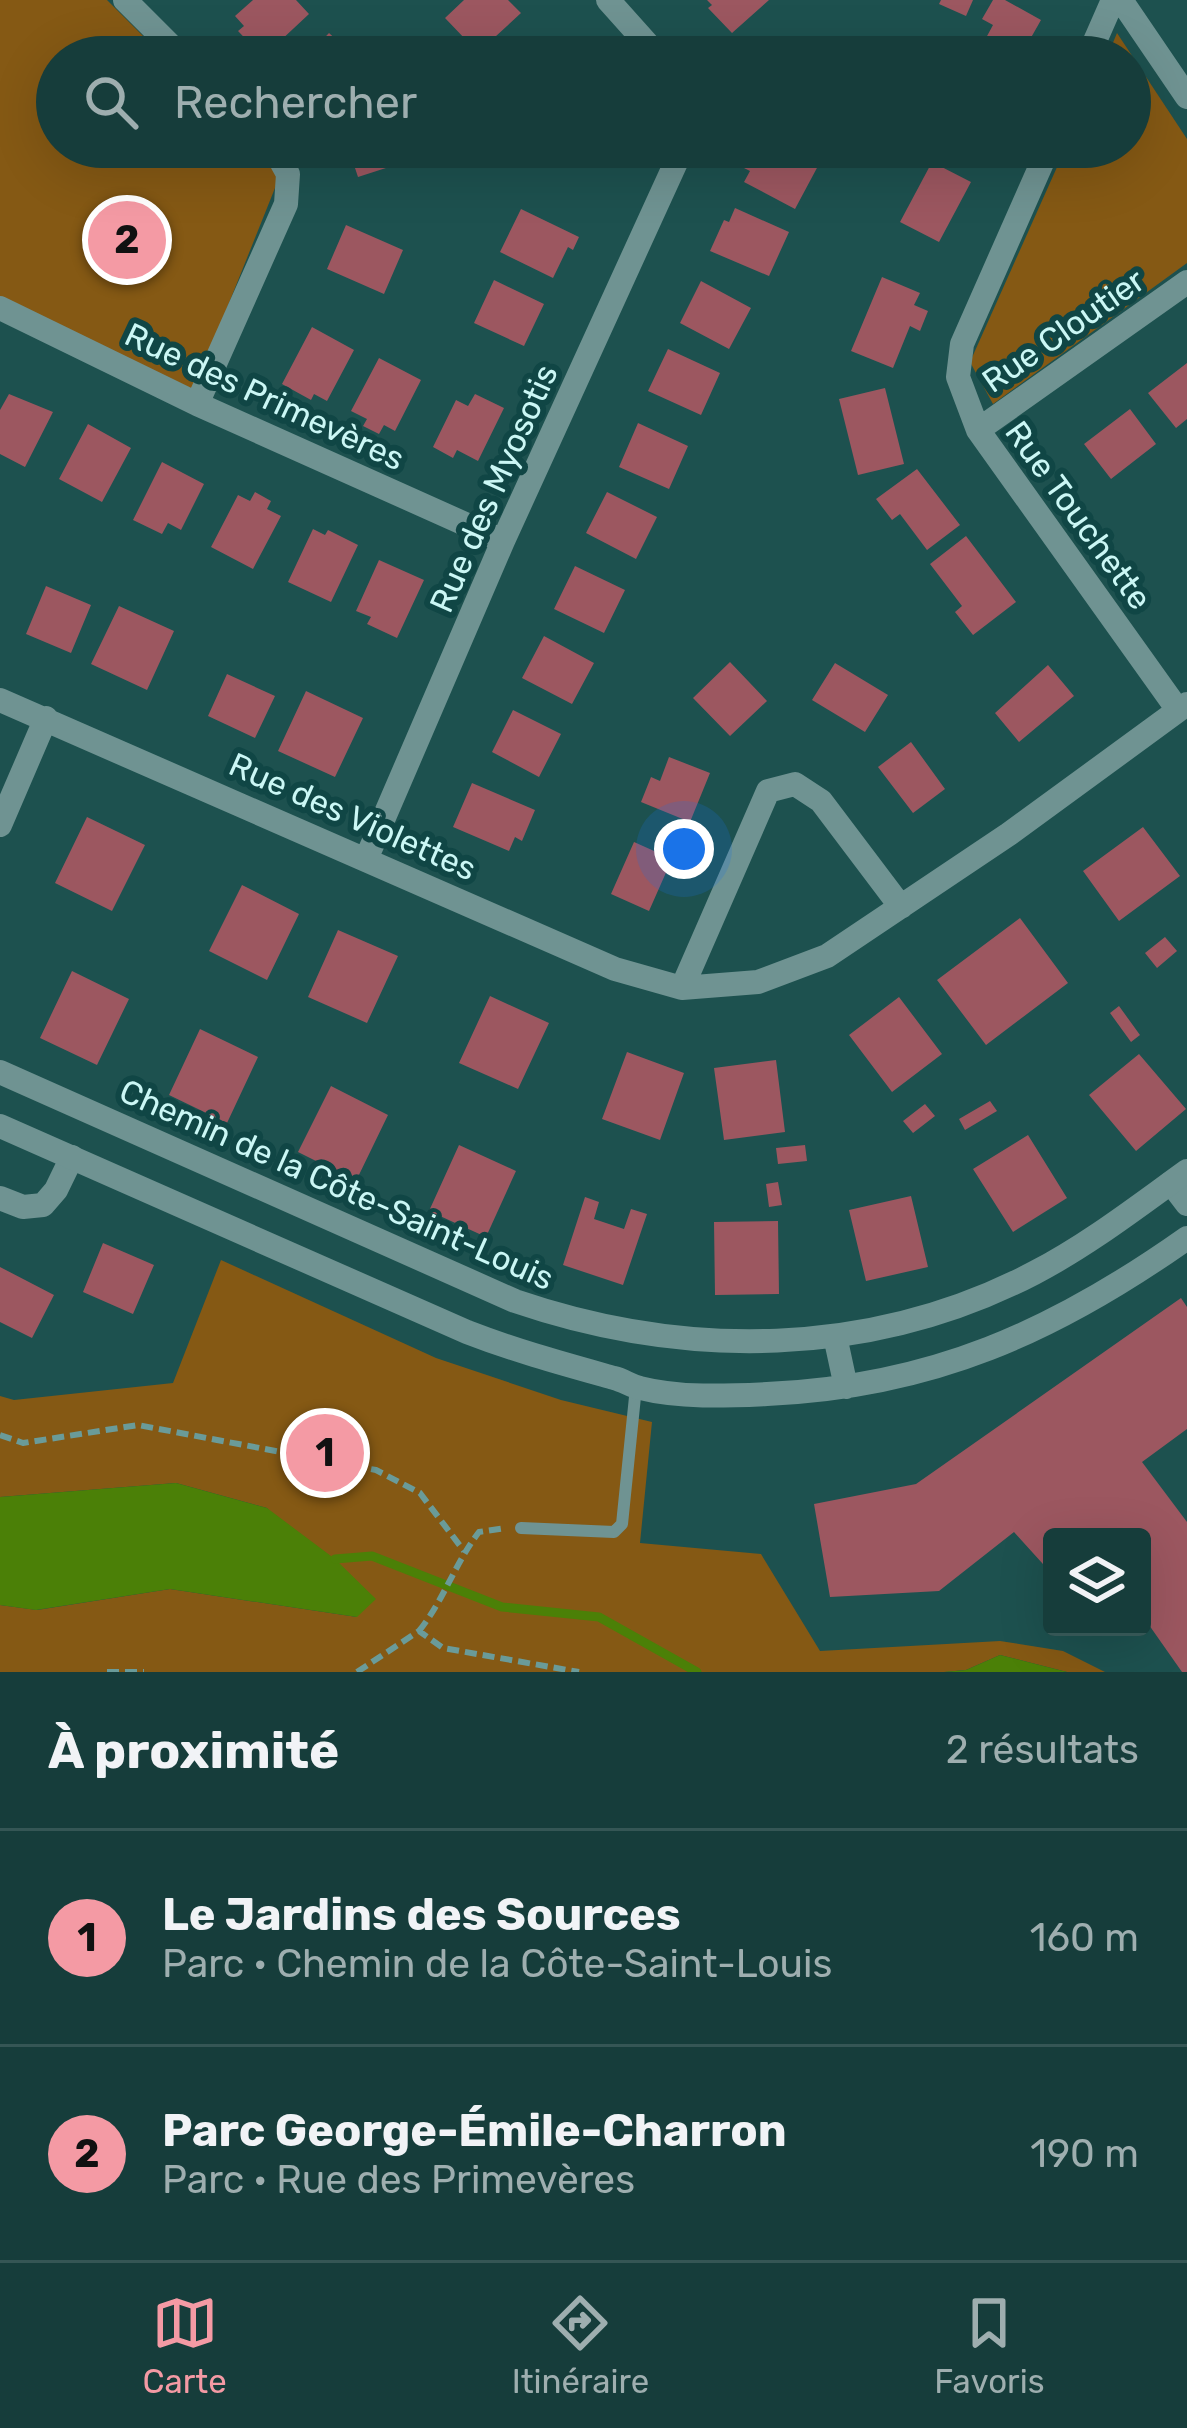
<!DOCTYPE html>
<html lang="fr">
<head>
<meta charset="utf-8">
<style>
	body { margin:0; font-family:Rubik,sans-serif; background:#1f4442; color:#f1f3f6 }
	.controls { position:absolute; right:36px; bottom:36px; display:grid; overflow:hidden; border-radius:12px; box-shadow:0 12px 48px #0002 }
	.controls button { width:108px; height:108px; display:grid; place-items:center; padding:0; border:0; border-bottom:3px solid #355655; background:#163d3b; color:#f1f3f6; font:60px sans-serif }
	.you { position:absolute; left:684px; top:849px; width:42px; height:42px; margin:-30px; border:9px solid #fff; border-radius:50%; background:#1a73e8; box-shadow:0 0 0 18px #1a73e833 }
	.badge { display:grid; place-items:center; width:78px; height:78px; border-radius:50%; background:#f49aa4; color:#111; font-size:39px; font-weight:700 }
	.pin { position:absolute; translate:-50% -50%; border:6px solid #fff; box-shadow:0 3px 12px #0006 }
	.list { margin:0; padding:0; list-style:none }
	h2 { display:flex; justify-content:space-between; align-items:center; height:156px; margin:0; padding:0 48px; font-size:51px }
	h2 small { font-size:39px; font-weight:400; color:#9eaeaf }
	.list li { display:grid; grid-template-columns:78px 1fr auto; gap:36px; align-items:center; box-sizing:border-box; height:216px; padding:0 48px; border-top:3px solid #355655 }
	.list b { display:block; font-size:45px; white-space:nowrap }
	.list p { margin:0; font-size:39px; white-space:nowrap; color:#9eaeaf }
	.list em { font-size:39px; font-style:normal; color:#9eaeaf }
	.icon { flex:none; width:66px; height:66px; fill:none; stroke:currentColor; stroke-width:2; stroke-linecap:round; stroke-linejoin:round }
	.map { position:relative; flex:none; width:1187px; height:1672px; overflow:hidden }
	.search { position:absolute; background:#163d3b; box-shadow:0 12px 48px #0002; left:36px; right:36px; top:36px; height:132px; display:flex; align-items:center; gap:30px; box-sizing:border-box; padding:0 42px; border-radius:66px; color:#9eaeaf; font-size:45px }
	.sheet { height:588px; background:#163d3b }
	nav { display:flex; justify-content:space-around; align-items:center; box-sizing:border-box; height:168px; border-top:3px solid #355655; background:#163d3b; font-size:33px; color:#9eaeaf }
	nav a { display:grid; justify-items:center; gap:6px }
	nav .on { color:#f49aa4 }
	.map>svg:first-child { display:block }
	.green { fill:#855914 }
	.water { fill:#4b8007 }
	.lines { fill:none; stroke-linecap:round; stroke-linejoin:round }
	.stream { stroke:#4b8007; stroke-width:9 }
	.building { fill:#9c5760 }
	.path { stroke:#6a9b99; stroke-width:6; stroke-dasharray:12 6; stroke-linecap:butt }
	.service { stroke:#6f9392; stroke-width:12 }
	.minor { stroke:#6f9392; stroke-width:24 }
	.tertiary { stroke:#6f9392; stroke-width:24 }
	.labels { text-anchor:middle; stroke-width:12; stroke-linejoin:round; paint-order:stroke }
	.street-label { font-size:33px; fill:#cbf7f5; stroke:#104645 }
</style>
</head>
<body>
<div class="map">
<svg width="1187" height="1672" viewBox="0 0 1187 1672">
	<rect width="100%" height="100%" fill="#1d514f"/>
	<path class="green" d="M0,0H107L164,57H57V147H255L281,173L193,393L0,308Z
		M1117,33L1187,139V263L993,404L970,362L1066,147H1130V57H1107Z
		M221,1260L436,1358L561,1400L652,1422L640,1543L761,1554L820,1651L1000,1641L1063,1651L1105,1672H1067L1000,1655L966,1670L944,1672H0V1605L37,1610L170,1589L357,1617L267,1508L176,1483L0,1497V1396L14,1400L173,1383Z"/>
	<path class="water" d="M176,1483L267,1508L335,1559L376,1599L357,1617L170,1589L36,1610L0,1605V1497Z
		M1000,1655L1067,1672H944L966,1670Z"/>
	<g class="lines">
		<path class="stream" d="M335,1559L372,1556L502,1607L599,1617L697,1672"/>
	</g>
	<path class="building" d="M253,0H296L309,14L263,57L238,31L244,26L235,16Z
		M464,0H508L521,13L483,48L472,37L467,41L445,18Z
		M707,0H769L732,33L708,8L712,5Z
		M941,0H973L966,16L939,4Z
		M993,0H1005L1041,20L1020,57H990L979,51L993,25L982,19Z
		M329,33L355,57H306Z
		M554,41L571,57H539Z
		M809,48L810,57H750L749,54Z
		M348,147H414L417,158L358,177Z
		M756,147H781L818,166L795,209L744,182L750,171L744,168Z
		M829,147H861L859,164L827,160Z
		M932,162L971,182L939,242L900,222Z
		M735,208L789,232L769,276L710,251L724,220L729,222Z
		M521,209L579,237L573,250L568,247L553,278L500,252Z
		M346,225L403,250L384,294L327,269Z
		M882,277L920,293L914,305L928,311L920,331L910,326L893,368L851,351Z
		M494,280L544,304L524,346L474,323Z
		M701,281L751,308L729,349L680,323Z
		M312,327L354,350L327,401L314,394L311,400L282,384Z
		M668,349L720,373L701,415L648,391Z
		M379,358L421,380L395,431L384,425L379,434L363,426L367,419L351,411Z
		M1187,363V419L1176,428L1148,393Z
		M885,388L904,464L858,475L839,399Z
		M9,394L53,412L25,467L0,454V410Z
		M475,394L504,408L478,461L457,450L453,458L433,447L456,400L468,406Z
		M1130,409L1156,444L1111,479L1084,444Z
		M638,423L688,446L669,489L619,467Z
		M88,424L131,448L102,502L59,479Z
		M162,462L204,484L181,530L168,523L162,534L133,520Z
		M917,469L960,525L927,550L900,514L892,520L876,499Z
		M255,492L271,501L267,509L281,516L253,569L211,547L238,495L250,501Z
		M607,492L657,517L636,559L586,533Z
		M313,529L325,535L328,530L358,545L331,602L288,582Z
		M966,536L1016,602L973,635L955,612L962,606L930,564Z
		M379,560L424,580L397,638L367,624L371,617L356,611Z
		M575,566L625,590L604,633L554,609Z
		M46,586L91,605L71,653L26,634Z
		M119,606L174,631L147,690L91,664Z
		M544,636L594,663L572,704L522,678Z
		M730,662L767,701L730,736L693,698Z
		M835,663L888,695L865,732L812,700Z
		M1048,665L1074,696L1019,742L995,713Z
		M227,674L275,696L255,738L208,716Z
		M306,691L363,718L335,777L278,751Z
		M513,710L561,734L539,777L492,752Z
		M911,742L945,789L913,813L878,767Z
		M669,757L710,773L690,822L641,802L651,777L660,781Z
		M472,783L535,810L522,841L515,837L509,851L453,827Z
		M87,817L145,845L112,911L55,883Z
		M1143,827L1180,876L1119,921L1083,871Z
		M634,842L672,859L649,911L611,894Z
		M242,885L299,914L267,980L209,951Z
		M1020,918L1068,983L986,1045L937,980Z
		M338,930L398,956L367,1023L308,997Z
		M1165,937L1177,951L1157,968L1145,953Z
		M72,971L129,999L97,1065L40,1038Z
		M490,996L549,1023L518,1089L459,1063Z
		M899,997L942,1054L892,1092L849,1035Z
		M1119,1006L1140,1035L1131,1042L1110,1013Z
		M200,1029L258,1057L227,1123L169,1095Z
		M627,1052L684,1073L660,1140L602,1119Z
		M1139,1054L1186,1109L1136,1151L1089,1095Z
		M776,1060L785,1132L724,1140L714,1068Z
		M331,1086L388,1115L356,1181L298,1152Z
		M990,1101L997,1111L965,1130L959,1119Z
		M925,1104L935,1116L913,1133L903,1121Z
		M1028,1135L1067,1198L1013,1232L973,1169Z
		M459,1145L516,1171L486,1237L429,1211Z
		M805,1145L807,1161L778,1164L776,1148Z
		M778,1182L782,1205L769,1207L766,1184Z
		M911,1196L928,1267L866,1281L849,1210Z
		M585,1197L599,1202L594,1219L624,1229L631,1209L647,1214L623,1285L563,1265Z
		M778,1221L779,1294L715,1295L714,1222Z
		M103,1243L154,1265L133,1314L83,1292Z
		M0,1267L54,1295L32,1338L0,1322Z
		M1181,1298L1187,1307V1429L1142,1462L1187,1522V1672H1182L1142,1615V1537H1052V1574L1014,1532L939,1591L830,1597L814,1504L916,1484Z"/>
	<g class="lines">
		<path class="path" d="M0,1435L23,1443L138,1425L376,1470L420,1493L464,1551
			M419,1631C444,1600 455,1563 479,1532L506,1528
			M107,1672H144
			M357,1672L419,1631L443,1648L579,1672"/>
		<path class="service" d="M521,1528L614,1532L622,1524L636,1387"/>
		<path class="minor" d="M125,0L182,57
			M608,0L659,57
			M1121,0L1187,97
			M1088,57L1113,0
			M1049,147L962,344L958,377L978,430L1178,710
			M0,308L197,404L503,541
			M197,404L286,204L288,174L273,147
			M978,430L1187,282
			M0,700L615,969L682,988L758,982L827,956L1009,834L1187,704
			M0,825L46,718
			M367,857L503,541L683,147
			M682,988L768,791L795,784L821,801L901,907
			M1171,1183L1187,1204
			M0,1198L23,1207L43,1205L56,1190L72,1157"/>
		<path class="tertiary" d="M0,1072L515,1301C685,1359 871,1358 1034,1273C1088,1245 1137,1207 1187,1171
			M0,1126L467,1332C516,1351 564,1364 614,1378C623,1380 631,1386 640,1388C679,1398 726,1396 767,1394C931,1387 1054,1332 1187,1238
			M835,1336L846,1387"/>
	</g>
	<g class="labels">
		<g class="street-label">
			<text transform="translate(1063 330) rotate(-35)" y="12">Rue Cloutier</text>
			<text transform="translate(265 396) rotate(25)" y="12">Rue des Primevères</text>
			<text transform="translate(493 488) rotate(-66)" y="12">Rue des Myosotis</text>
			<text transform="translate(1079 515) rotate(54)" y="12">Rue Touchette</text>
			<text transform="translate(353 816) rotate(24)" y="12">Rue des Violettes</text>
			<text transform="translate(337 1184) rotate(24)" y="12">Chemin de la Côte-Saint-Louis</text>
		</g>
	</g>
</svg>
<div class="controls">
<button><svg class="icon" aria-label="layers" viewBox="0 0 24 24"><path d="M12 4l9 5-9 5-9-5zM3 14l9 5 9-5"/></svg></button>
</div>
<div class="you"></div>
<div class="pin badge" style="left:325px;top:1453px">1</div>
<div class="pin badge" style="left:127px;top:240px">2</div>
<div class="search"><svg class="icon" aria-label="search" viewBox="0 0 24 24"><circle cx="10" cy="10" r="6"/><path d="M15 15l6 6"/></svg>Rechercher</div>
</div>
<section class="sheet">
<h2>À proximité<small>2 résultats</small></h2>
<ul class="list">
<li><span class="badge">1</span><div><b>Le Jardins des Sources</b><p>Parc · Chemin de la Côte-Saint-Louis</p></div><em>160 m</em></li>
<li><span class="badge">2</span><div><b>Parc George-Émile-Charron</b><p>Parc · Rue des Primevères</p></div><em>190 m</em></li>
</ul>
</section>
<nav>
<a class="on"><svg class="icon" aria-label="map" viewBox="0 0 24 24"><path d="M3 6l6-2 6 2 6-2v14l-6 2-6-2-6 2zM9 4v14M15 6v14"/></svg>Carte</a>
<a><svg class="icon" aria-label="directions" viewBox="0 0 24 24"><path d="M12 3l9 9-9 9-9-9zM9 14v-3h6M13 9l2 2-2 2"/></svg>Itinéraire</a>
<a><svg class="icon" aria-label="saved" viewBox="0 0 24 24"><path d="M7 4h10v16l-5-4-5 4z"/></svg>Favoris</a>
</nav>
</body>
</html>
